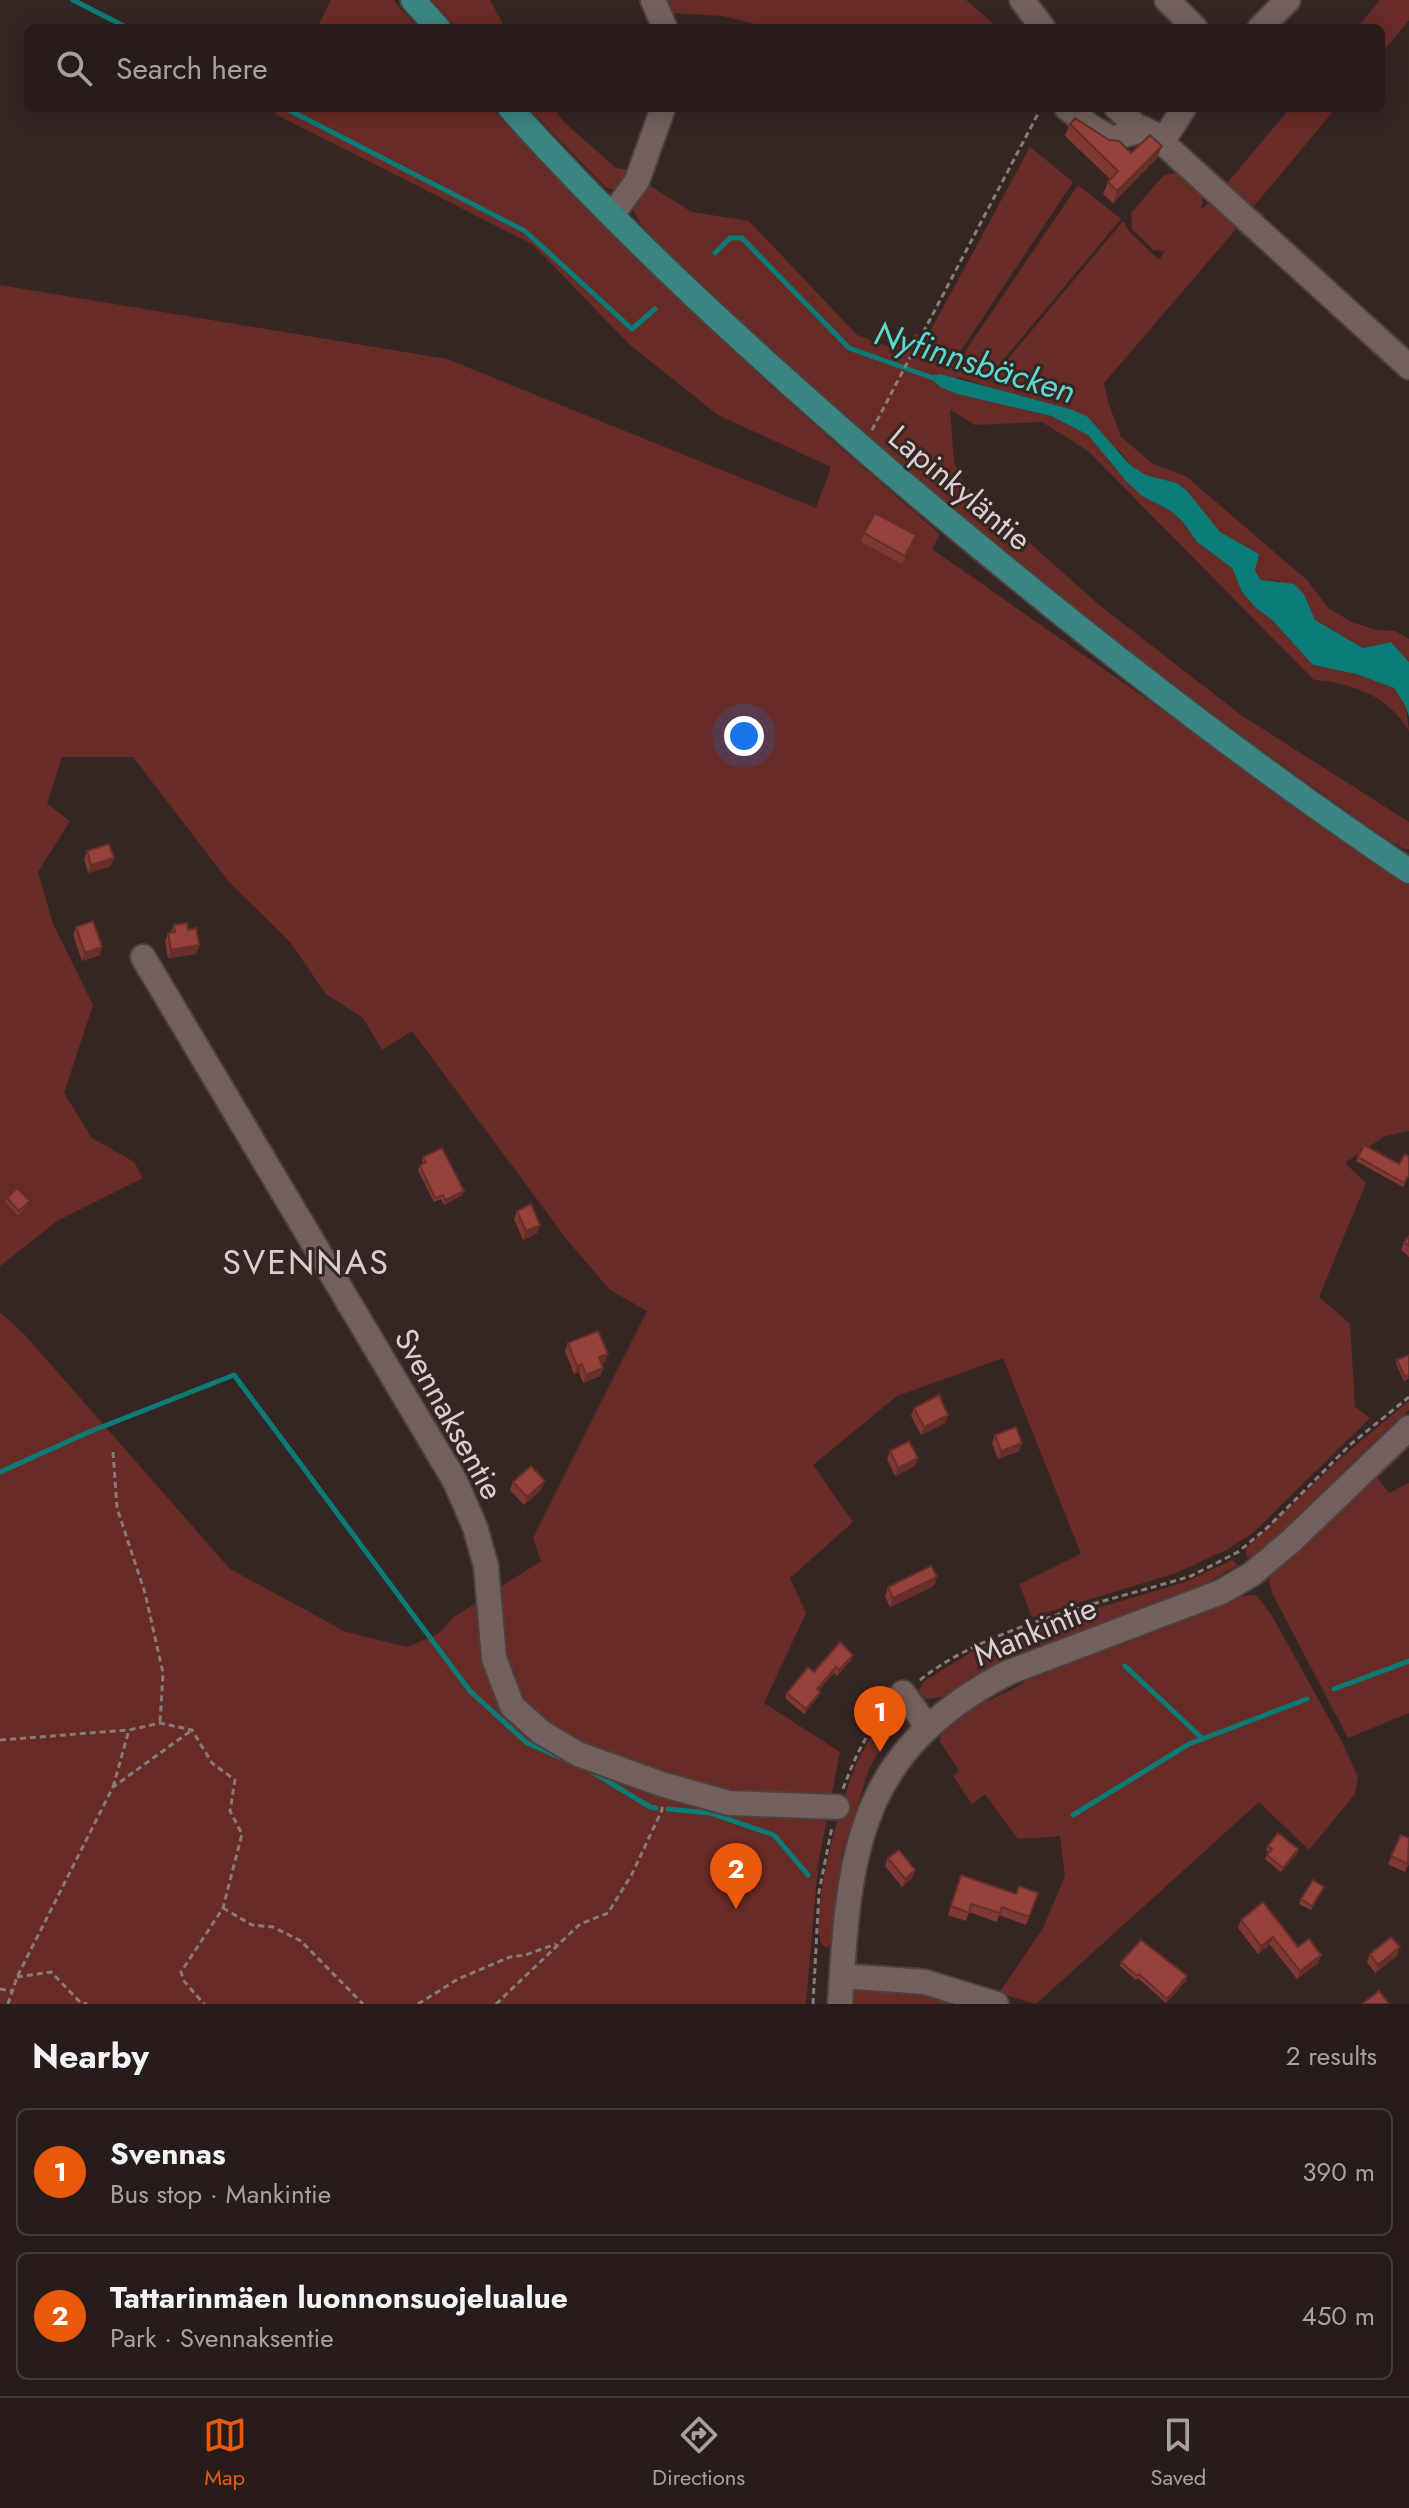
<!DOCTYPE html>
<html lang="en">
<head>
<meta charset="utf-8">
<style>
	body { margin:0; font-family:Jost,sans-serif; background:#342928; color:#f1f3f6 }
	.you { position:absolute; left:744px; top:736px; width:28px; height:28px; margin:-20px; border:6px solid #fff; border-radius:50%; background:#1a73e8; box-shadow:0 0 0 12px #1a73e833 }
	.badge { display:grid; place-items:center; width:52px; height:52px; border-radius:50%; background:#ea580c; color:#fff; font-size:26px; font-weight:700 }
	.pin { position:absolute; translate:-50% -66px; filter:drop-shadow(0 2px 4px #0008) }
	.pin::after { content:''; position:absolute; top:42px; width:28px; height:24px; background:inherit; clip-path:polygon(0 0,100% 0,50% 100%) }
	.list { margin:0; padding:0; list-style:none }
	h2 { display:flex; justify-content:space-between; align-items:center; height:104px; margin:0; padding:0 32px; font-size:34px }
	h2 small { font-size:26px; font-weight:400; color:#a5a1a3 }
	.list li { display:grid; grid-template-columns:52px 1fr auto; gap:24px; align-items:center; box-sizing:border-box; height:128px; margin:0 16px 16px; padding:0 16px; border:2px solid #443a3a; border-radius:12px }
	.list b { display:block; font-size:30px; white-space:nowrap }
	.list p { margin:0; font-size:26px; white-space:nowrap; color:#a5a1a3 }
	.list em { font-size:26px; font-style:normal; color:#a5a1a3 }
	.icon { flex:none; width:44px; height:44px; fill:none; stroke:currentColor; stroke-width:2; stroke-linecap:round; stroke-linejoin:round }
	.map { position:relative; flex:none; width:1409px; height:2004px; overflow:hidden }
	.search { position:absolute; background:#281c1b; box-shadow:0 4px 20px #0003; left:24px; right:24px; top:24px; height:88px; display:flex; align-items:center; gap:20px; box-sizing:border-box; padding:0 28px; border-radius:12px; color:#a5a1a3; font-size:30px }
	.sheet { height:392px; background:#281c1b }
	nav { display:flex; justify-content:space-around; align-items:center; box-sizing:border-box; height:112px; border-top:2px solid #443a3a; background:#281c1b; font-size:22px; color:#a5a1a3 }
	nav a { display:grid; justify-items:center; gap:4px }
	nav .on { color:#ea580c }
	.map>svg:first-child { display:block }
	.green { fill:#692b26 }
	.water { fill:#0b7c77 }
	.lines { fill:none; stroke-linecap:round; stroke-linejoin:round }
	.stream { stroke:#0b7c77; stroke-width:5 }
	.minor-casing { stroke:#4d413f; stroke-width:28 }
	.major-casing { stroke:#4d413f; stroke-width:28 }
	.path { stroke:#887c7a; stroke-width:3; stroke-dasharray:6 4; stroke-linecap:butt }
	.minor { stroke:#72605e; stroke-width:24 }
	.major { stroke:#3b8682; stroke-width:24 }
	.wall { fill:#7f3933 }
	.shaded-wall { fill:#682e29 }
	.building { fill:#94423b; stroke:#682e29; stroke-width:2 }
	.labels { text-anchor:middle; stroke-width:6; stroke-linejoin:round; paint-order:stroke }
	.street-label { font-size:32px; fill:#d9cfce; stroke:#352624 }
	.water-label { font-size:34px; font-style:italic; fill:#58d9d1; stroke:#352624 }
	.neighbourhood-label { font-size:34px; letter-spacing:2px; fill:#d9cfce; stroke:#352624 }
</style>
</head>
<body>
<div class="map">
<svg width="1409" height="2004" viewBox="0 0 1409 2004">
	<rect width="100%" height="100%" fill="#352624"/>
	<path class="green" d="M331,0H393L418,28H317Z
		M432,0H490L505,28H457Z
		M663,0H966L998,28H772L722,16L672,13Z
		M1380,0H1409V20L1381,54V28H1357Z
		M278,108H491C630,261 783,400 940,534L932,549L1409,882V1131L1385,1136L1345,1163L1366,1183L1319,1297L1350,1324L1355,1407L1370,1418L1253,1533L1226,1550L1176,1573L1032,1617L1019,1584L1081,1554L1003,1358L897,1396L813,1465L853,1522L790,1578L806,1613L764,1703L840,1752L818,1865L806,2004H0V1312L25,1335L230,1569L346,1632L407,1647L438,1634L454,1617L541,1561L533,1538L647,1311L610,1290L568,1241L412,1031L382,1050L363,1018L326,994L290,942L229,882L133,757H62L47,804L70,821L38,872L53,924L93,1005L64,1093L92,1138L134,1162L143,1178L57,1221L0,1266V285L447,359L816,508L831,467L718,415L629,344L532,244L275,114Z
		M529,108H554L564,122L616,168L630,170L615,190L606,188Z
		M1290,108H1336L1254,206L1225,186Z
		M1030,147L1073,182L958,355L962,356L1078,185L1121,219L994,371L997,372L1123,221L1129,231L1159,260L1165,251L1153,250L1132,229L1131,213L1164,175L1178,172C1193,183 1207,189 1201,210L1213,198L1242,222L1104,383L1108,402L1121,437L1153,464L1187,477L1307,580L1328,608L1352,622L1376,630L1395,631L1409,639V662L1391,642L1363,648L1315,620L1304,594L1278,581L1261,580L1255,571L1258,554L1220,532L1177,483L1146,475L1130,465L1120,452L1073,410L1030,400L957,377V394L1051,416L1088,435L1100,447L1110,463L1142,496L1171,511L1183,522L1197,542L1232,568L1242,592L1256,608L1272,620L1313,665L1356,674L1394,688L1406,707L1409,731C1388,696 1353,683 1314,680L1088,451L1042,422L975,425L950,409L954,462L963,483L1098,604L1241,715L1409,822V849H1404L1384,837C1146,670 916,490 707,289C692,274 637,228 634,210C632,200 641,190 645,183L692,212L749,221L857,335L892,348L909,343L915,333L926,339Z
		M1409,1401V1410C1354,1457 1307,1512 1250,1558L1246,1556V1548L1344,1455Z
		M1374,1474L1389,1493L1409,1483V1713L1348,1738L1273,1595L1269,1581L1278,1565Z
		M1232,1560L1238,1565L1207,1583L1174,1597L1010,1656L978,1673L944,1697L925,1699L919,1690L924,1681L973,1651L1031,1628L1185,1582Z
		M1256,1595L1271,1614L1341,1740L1358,1777L1355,1794L1309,1850L1259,1802L1036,2004L999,1993L1042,1930L1065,1876L1060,1836L1018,1839L985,1794L972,1804L953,1776L959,1770L940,1742V1729L953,1717L1015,1688L1060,1659L1218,1602L1240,1596Z
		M898,1707L906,1711L902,1723L878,1753L869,1769L842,1855L832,1939L828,1948L823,1946C805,1922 845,1784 860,1756C869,1739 882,1718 898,1707Z
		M888,1983L970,2004H850L855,1989L869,1984Z"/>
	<path class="water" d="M940,374L1073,410L1088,417L1130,465L1146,475L1177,483L1188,492L1220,532L1259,554L1255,571L1261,580L1294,584L1304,594L1315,620L1363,648L1391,642L1409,662V717L1406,707L1394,688L1356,674L1313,665L1272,620L1256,608L1242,592L1232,568L1197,542L1183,522L1171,511L1142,496L1126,481L1088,435L1051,416L957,394L940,387L929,376Z"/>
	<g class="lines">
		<path class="stream" d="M73,0L128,28
			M285,108L525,231L632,329L655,309
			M715,253L730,238H742L849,348L933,378
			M0,1472L89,1432L234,1375L470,1691L527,1743L564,1759
			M1125,1666L1203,1739
			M1334,1689L1409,1661
			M591,1771L650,1807L656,1808
			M668,1809L710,1813L774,1835L808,1875
			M1073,1815L1189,1744L1307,1699"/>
		<defs>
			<path id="minor" d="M653,0L665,28
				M1022,0L1043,28
				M1167,0L1195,28
				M1260,28L1288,0
				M1067,108L1091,127L1112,139L1144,129
				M1117,108L1136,126L1152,133L1409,367
				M1162,142L1184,108
				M612,215L637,181L663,108
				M143,957L455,1481L475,1527L486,1566L494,1658L512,1706L541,1732L578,1754L661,1784L729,1803L837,1807
				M903,1693L927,1726
				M842,1976L925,1982L996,2004
				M840,2004C849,1850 858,1751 1007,1673L1221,1592L1252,1574L1290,1542L1409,1428"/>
			<path id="major" d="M413,0L438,28
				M510,108C628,240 761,360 895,476C1060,616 1229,750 1409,871"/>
		</defs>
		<use href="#minor" class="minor-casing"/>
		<use href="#major" class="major-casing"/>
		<path class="path" d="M872,430L1041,108
			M113,1452L117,1508L145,1593L163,1673L160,1723
			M920,1680C989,1625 1107,1602 1191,1576L1238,1552L1268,1527L1351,1444L1409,1397
			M0,1740L129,1730L160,1723L192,1730L212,1763L235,1780L230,1811L242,1834L223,1908L181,1972L184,1981L204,2004
			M113,1787L129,1730
			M843,1789C854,1759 866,1732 888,1709
			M223,1908L252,1925L273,1927L301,1941L363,2004
			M17,1977L51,1972L80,2002L87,2004
			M0,1989L12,1991
			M8,2004L17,1977L113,1787L192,1730
			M418,2004L458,1979L510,1957L525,1955L556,1944
			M496,2004L580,1924L608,1913L632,1874L662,1810V1804
			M813,2004L819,1892L832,1827"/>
		<use href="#minor" class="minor"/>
		<use href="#major" class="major"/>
	</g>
	<path class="wall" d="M1070,124L1131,153L1162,146L1157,158L1113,203L1103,194L1108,182L1110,179L1065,136Z
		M864,533L913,544L902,564L861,542Z
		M87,851L111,866L88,873L84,859Z
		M174,925L188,930L199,945L196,954L168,958L165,941L168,933L171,932Z
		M76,927L100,955L82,961L73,935Z
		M423,1157L464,1191L462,1195L444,1205L441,1199L434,1202L418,1170L420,1166L424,1164L422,1161Z
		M1358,1157L1399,1164L1409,1177L1403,1187L1356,1161Z
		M7,1198L28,1205L18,1215L5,1202Z
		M517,1211L540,1225L537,1233L523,1240L514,1219Z
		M1409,1236V1257L1401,1250L1404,1242Z
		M568,1343L605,1362L601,1363L603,1368L600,1376L583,1383L579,1372L574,1374L565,1351Z
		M1397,1360L1409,1378L1404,1381L1396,1364Z
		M914,1408L945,1423L921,1435L911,1416Z
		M995,1435L1022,1443L1019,1451L998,1459L992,1443Z
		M890,1451L915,1466L895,1476L887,1459Z
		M513,1482L542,1489L524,1505L510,1490Z
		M937,1577L934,1586L890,1607L885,1596L888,1587Z
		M853,1655L851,1660L837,1676L834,1673L818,1691V1697L804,1714L785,1698L787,1693Z
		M1401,1835L1409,1863L1405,1872L1388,1864Z
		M1268,1846L1298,1849L1297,1854L1281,1872L1265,1859L1269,1852L1266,1850Z
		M888,1858L915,1870L912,1878L902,1887L885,1866Z
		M961,1875L1016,1894L1038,1893L1026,1925L999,1915L997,1922L969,1912L966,1921L948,1915Z
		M1324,1887L1311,1910L1299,1904L1301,1899Z
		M1241,1920L1298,1947L1321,1955L1318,1963L1297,1979L1270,1945L1258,1954L1238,1928Z
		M1400,1947L1397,1956L1375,1973L1367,1962L1370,1954Z
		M1121,1962L1187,1976L1186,1981L1166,2003L1138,1978L1136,1980L1120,1966Z"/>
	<path class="shaded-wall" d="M1162,146L1157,158L1113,203L1117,191Z
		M114,858L111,866L88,873L91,865Z
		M199,945L196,954L168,958L171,950Z
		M102,947L100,955L82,961L85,953Z
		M464,1191L462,1195L444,1205L445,1200Z
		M540,1225L537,1233L523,1240L526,1231Z
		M608,1354L605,1362L596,1366L599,1357Z
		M582,1364L579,1372L574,1374L577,1366Z
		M603,1368L600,1376L583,1383L586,1375Z
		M948,1415L945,1423L921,1435L924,1427Z
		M1022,1443L1019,1451L998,1459L1001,1451Z
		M918,1458L915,1466L895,1476L898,1468Z
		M545,1481L542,1489L524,1505L527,1497Z
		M937,1577L934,1586L890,1607L893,1598Z
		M853,1655L851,1660L837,1676L839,1670Z
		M836,1667L834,1673L815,1695L817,1689Z
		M820,1692L818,1697L804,1714L806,1709Z
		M1298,1849L1297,1854L1281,1872L1283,1868Z
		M915,1870L912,1878L902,1887L905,1879Z
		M1273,1937L1270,1945L1258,1954L1261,1946Z
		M1400,1947L1397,1956L1375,1973L1378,1965Z
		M1321,1955L1318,1963L1297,1979L1300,1971Z
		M1187,1976L1186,1981L1166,2003L1167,1999Z"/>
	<path class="building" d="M1075,118L1109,140L1119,141L1131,153L1150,135L1162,146L1117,191L1108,182L1118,171L1070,124Z
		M875,513L916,535L905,556L864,533Z
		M109,844L114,858L91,865L87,851Z
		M93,921L102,947L85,953L76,927Z
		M187,923L188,930L196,928L199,945L171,950L168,933L175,932L174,925Z
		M1364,1145L1399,1164L1405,1154L1409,1157V1175L1404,1183L1358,1157Z
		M442,1148L464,1191L445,1200L443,1195L435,1198L420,1166L426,1162L423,1157Z
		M17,1188L30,1201L19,1211L7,1198Z
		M531,1204L540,1225L526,1231L517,1211Z
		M1409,1236V1246L1404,1242Z
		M598,1331L608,1354L599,1357L603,1368L586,1375L582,1364L577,1366L568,1343Z
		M1409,1355V1375L1405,1377L1397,1360Z
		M939,1395L948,1415L924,1427L914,1408Z
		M1016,1427L1022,1443L1001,1451L995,1435Z
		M909,1441L918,1458L898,1468L890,1451Z
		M531,1466L545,1481L527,1497L513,1482Z
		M931,1566L937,1577L893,1598L888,1587Z
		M840,1642L853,1655L839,1670L836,1667L817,1689L820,1692L806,1709L787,1693L808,1667L814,1672Z
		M1278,1833L1298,1849L1283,1868L1267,1855L1272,1849L1268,1846Z
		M1401,1835L1409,1838L1408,1864L1391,1856Z
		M899,1850L915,1870L905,1879L888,1858Z
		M961,1875L1016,1894L1019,1886L1038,1893L1029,1917L1002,1907L1000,1913L971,1904L969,1913L951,1906Z
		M1313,1880L1324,1887L1312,1906L1301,1899Z
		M1263,1902L1298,1947L1309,1939L1321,1955L1300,1971L1273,1937L1261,1946L1241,1920Z
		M1391,1937L1400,1947L1378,1965L1370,1954Z
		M1141,1940L1187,1976L1167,1999L1139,1974L1137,1976L1121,1962Z
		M1379,1991L1389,2004H1362Z"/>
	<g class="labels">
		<g class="street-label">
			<text transform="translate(960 488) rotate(40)" y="11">Lapinkyläntie</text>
			<text transform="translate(449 1414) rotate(61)" y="11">Svennaksentie</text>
			<text transform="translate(1035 1631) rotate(-23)" y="11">Mankintie</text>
		</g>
		<g class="water-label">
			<text transform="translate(975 362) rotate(17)" y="12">Nyfinnsbäcken</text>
		</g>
		<g class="neighbourhood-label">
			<text x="306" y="1274">SVENNAS</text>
		</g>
	</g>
</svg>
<div class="you"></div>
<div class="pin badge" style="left:880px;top:1752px">1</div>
<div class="pin badge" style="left:736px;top:1909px">2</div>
<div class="search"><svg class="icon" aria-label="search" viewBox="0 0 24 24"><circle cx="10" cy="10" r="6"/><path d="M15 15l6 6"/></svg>Search here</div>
</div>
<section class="sheet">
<h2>Nearby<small>2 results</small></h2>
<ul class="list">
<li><span class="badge">1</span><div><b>Svennas</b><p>Bus stop · Mankintie</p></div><em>390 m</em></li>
<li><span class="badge">2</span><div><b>Tattarinmäen luonnonsuojelualue</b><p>Park · Svennaksentie</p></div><em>450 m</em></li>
</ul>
</section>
<nav>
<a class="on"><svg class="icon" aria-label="map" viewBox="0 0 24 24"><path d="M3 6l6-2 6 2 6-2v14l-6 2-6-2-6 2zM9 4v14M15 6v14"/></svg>Map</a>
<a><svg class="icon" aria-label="directions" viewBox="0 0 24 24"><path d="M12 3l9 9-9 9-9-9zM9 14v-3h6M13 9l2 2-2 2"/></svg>Directions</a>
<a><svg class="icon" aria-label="saved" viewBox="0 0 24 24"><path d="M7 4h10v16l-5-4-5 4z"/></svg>Saved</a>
</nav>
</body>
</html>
